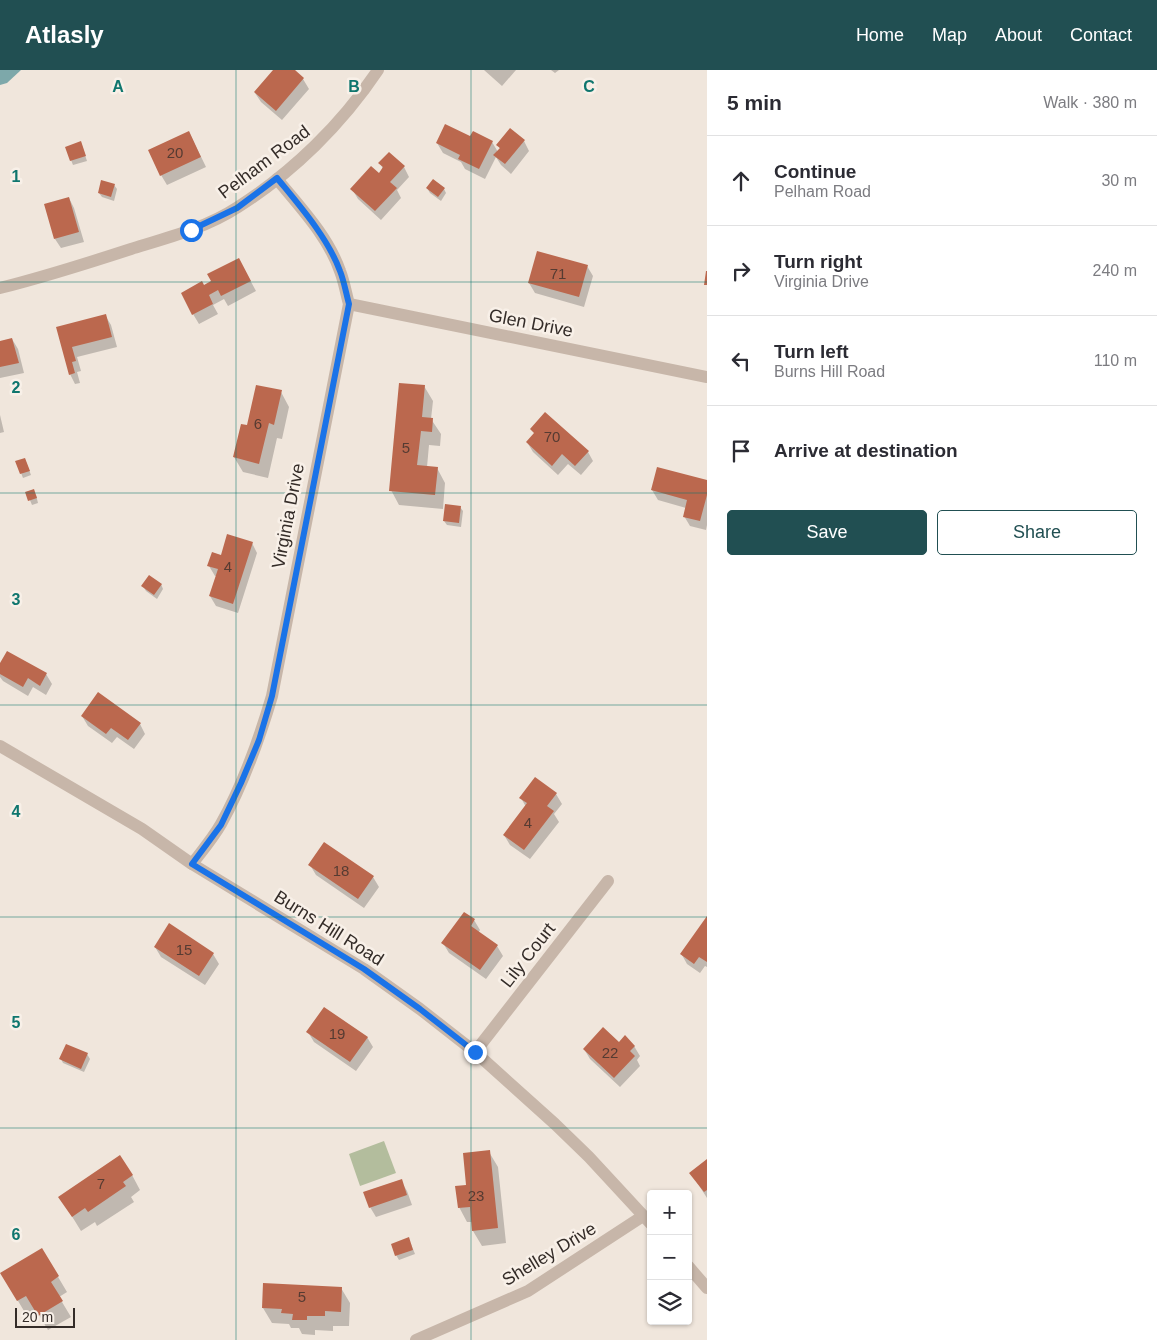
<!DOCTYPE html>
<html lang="en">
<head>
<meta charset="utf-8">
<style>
	body { margin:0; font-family:Helvetica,sans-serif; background:#f2f2f3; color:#2b2b33 }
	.controls { position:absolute; right:15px; bottom:15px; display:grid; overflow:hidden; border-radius:5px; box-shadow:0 1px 4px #0004 }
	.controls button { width:45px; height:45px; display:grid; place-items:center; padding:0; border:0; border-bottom:1px solid #e1e1e2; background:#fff; color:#2b2b33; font:25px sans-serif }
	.scale { position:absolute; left:15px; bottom:12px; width:60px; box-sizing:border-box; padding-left:5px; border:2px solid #342c28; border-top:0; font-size:14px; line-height:18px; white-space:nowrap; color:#342c28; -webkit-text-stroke:4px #f8f0e8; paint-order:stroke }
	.stop { position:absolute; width:15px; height:15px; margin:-11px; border:4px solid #1a73e8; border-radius:50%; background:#fff }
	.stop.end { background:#1a73e8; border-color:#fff; box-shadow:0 1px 5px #0008 }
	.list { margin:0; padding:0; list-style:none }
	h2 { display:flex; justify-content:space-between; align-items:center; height:65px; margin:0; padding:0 20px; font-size:21px }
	h2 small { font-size:16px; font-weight:400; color:#7c7c81 }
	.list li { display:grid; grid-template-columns:32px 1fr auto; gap:15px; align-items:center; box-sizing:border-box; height:90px; padding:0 20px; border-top:1px solid #e1e1e2 }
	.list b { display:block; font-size:19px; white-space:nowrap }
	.list p { margin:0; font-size:16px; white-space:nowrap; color:#7c7c81 }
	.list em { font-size:16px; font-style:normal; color:#7c7c81 }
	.actions { display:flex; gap:10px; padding:15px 20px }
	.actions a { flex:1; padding:11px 0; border:1px solid #214f52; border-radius:5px; text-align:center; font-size:18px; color:#214f52 }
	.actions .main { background:#214f52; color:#fff }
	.icon { flex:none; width:28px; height:28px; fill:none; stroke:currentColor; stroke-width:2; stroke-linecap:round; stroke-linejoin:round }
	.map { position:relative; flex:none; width:707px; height:1270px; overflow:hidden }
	header { display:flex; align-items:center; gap:30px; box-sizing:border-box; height:70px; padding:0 25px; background:#214f52; color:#fff }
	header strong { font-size:24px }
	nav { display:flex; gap:28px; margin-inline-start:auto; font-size:18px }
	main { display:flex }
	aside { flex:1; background:#fff }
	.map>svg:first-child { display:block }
	.green { fill:#b3bd9d }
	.water { fill:#7da8aa }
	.shadow { fill:#0003 }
	.building { fill:#bb684e }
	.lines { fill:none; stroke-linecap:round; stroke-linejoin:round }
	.minor { stroke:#c7b6a9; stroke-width:12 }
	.tertiary { stroke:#c7b6a9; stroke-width:12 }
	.route { stroke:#1a73e8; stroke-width:6 }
	.grid { fill:none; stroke:#0f766e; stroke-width:1; stroke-opacity:0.55 }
	.labels { text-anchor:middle; stroke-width:5; stroke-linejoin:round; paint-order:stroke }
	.number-label { font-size:15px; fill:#563b32 }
	.street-label { font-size:18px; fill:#342c28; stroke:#f8f0e8 }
	.grid-label { font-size:16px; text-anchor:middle; font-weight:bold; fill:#0f766e; stroke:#f8f0e8; stroke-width:5; stroke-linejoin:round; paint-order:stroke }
</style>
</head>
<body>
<header>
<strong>Atlasly</strong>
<nav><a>Home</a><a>Map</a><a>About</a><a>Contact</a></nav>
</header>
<main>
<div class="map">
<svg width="707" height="1270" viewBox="0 0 707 1270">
	<rect width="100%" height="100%" fill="#f0e6dc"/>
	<path class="green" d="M384,1071L396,1103L360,1116L349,1084Z"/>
	<path class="water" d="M0,0H21L7,13L0,15Z"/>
	<path class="shadow" d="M275,0H293L303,9L309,19L282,50L261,32L255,23Z
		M484,0H516L502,16Z
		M551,0H559L555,3Z
		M189,62L206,97L167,115L161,105Z
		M471,68L492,72L498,82L500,79L498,75L524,71L529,81L511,104L501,95L496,87L485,109L465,99L461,92L443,83L437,73Z
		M81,73L87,91L73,95L71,90Z
		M380,93L404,97L409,107L397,120L401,128L381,150L358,129L352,119L379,105L383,99Z
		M114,115L117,119L114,131L102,127L99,123Z
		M427,118L444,119L446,123L441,131L430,123Z
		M69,128L74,138L84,172L61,178L55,169Z
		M587,196L593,206L584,237L535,223L529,213Z
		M244,199L256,221L228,236L224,229L213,235L218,244L199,254L193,244L204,217Z
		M105,245L111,255L117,277L77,287L81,301L77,302L80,313L75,314L70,304L57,258Z
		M12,269L18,279L24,303L0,308V272Z
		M424,316L433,331L431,349L441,364L440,376L429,375L427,397L437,398L445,413L443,439L399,435L391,420Z
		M281,322L289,337L282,369L277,368L268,408L243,402L234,387L248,357Z
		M0,345L4,362L0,363Z
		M527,372L588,382L593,391L581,405L568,394L558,405L533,382Z
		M25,389L31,405L23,408L21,403Z
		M707,411V455L706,460L690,456L684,446L686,438L658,430L652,420Z
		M27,423L36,425L38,433L32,435Z
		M460,437L463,441L461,457L447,455L444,451Z
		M252,473L257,483L238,543L216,536L210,526L217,506H215L209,496L221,486Z
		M161,514L163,519L157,529L146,521L143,516Z
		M0,596L46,604L52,614L46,625L33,617L28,626L3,611L0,607Z
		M82,646L140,654L145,664L134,679L117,667L112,673L88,656Z
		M556,724L562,734L554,744L559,752L530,789L510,775L504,765L526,737L521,728Z
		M310,795L373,807L379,817L364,838L316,805Z
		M707,848V897L705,896L700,903L687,894L682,885Z
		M474,850L480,860L478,863L497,876L503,886L486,909L449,883L443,873Z
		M155,877L213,884L219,894L205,915L161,887Z
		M308,962L367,967L373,977L356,1001L314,972Z
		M619,973L634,976L640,986L637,990L640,996L620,1017L590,989L584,979Z
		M87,984L90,989L84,1002L63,993L61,989Z
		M489,1082L498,1097L506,1173L482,1176L473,1161V1152H467L459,1137L467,1116Z
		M707,1090V1128L691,1103Z
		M132,1105L140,1120L131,1127L134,1132L97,1156L95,1152L81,1161L60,1127Z
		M401,1111L407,1121L412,1135L376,1147L370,1137Z
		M411,1174L415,1184L399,1190L396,1185Z
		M42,1180L67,1222L59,1227L71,1247L48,1260L36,1240L27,1246L2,1204Z
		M341,1218L350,1233L349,1256H333V1261L315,1260V1265L302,1264L299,1258H291L289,1254L272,1253L263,1238Z"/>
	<path class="building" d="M273,0H295L304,8L276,41L254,22Z
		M445,54L470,66L473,61L493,71L479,99L458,89L460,85L436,73Z
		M510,58L525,70L505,94L493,85L500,78L496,75Z
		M189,61L201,87L160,106L148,80Z
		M81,71L86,86L70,91L65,77Z
		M389,82L405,96L390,112L397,118L375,141L350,119L371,96L379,103L383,97L378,93Z
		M433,109L445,118L438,127L426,118Z
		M101,110L115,114L111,127L98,123Z
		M69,127L79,162L54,169L44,134Z
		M537,181L588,195L579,227L528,213Z
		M239,188L251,211L221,226L218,220L209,225L213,234L192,245L181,223L202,211L204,215L211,211L207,204Z
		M706,201H707V215H704Z
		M106,244L112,267L72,277L76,291L72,292L75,303L69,305L56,257Z
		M12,268L19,293L0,297V271Z
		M399,313L425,315L422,347L433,348L432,362L421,361L417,395L438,397L435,425L389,421Z
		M256,315L282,320L274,355L269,353L259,394L233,387L241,354L247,355Z
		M545,342L589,381L575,396L562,384L552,396L526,372L534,363L530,359Z
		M25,388L30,401L20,404L15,391Z
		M657,397L707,410V425L700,451L683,447L687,430L651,420Z
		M34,419L37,428L28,431L25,422Z
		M445,434L461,436L459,453L443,451Z
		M227,464L253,472L233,534L209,526L218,499L207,496L212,482L221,485Z
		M149,505L162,514L154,525L141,516Z
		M7,581L47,603L40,616L28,608L23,617L0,604V593Z
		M98,622L141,653L128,670L111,658L106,664L81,646Z
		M535,707L557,723L547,736L554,741L524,780L503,765L527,733L519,728Z
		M324,772L374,806L358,829L308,795Z
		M464,842L475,849L471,856L498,875L480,900L441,873Z
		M707,846V892L699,887L694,894L680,884Z
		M169,853L214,883L199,906L154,877Z
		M324,937L368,967L350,992L306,962Z
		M603,957L619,972L625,965L635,976L630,981L635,986L614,1008L583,979Z
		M66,974L88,983L81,999L59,989Z
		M490,1080L498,1158L472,1161L470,1137L458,1138L455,1116L466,1115L463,1083Z
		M120,1085L133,1105L123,1112L126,1116L88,1142L85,1138L72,1147L58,1127Z
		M707,1089V1120L704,1122L689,1103Z
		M402,1109L407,1125L369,1138L363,1122Z
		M409,1167L413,1180L395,1186L391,1174Z
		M42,1178L59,1206L51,1212L63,1231L38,1246L26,1226L17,1231L0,1203Z
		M263,1213L342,1217L341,1242L325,1241V1246H307V1250H292L293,1244L281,1243L282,1239L262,1238Z"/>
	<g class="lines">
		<path class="minor" d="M349,234L707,307
			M192,794C202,781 213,768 221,754C244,713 259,670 272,626L349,234C346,223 344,211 340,201C328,166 299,136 277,109
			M475,982L608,811
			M416,1270L528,1221L643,1146"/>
		<path class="tertiary" d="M0,218C44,207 88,193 131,179C167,168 206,158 238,137C293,102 342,54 378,0
			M0,676L142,759L192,794L364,899L420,939L475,982L555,1054L589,1087L651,1154
			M688,1196L707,1218"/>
	</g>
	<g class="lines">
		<path class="route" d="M191,160L237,138L277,108C299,135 328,168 340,201C344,211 346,223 349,234L272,626L259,670L241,713L221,755L192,794L364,899L420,939L475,982"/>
	</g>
	<path class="grid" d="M236,0V1270M471,0V1270M0,212H707M0,423H707M0,635H707M0,847H707M0,1058H707"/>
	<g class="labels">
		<g class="number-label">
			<text x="175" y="88">20</text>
			<text x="558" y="209">71</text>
			<text x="258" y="359">6</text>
			<text x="552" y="372">70</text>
			<text x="406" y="383">5</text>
			<text x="228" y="502">4</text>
			<text x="528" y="758">4</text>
			<text x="341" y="806">18</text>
			<text x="184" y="885">15</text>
			<text x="337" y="969">19</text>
			<text x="610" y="988">22</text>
			<text x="101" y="1119">7</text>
			<text x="476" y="1131">23</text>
			<text x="302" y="1232">5</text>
		</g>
		<g class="street-label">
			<text transform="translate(264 92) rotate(-37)" y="6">Pelham Road</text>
			<text transform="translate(531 253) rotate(11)" y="6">Glen Drive</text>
			<text transform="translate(288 446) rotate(-79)" y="6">Virginia Drive</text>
			<text transform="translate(329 858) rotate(32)" y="6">Burns Hill Road</text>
			<text transform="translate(528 885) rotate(-52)" y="6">Lily Court</text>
			<text transform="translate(549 1184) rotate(-31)" y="6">Shelley Drive</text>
		</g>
	</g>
	<g class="grid-label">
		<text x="118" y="22">A</text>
		<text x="354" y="22">B</text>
		<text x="589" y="22">C</text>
		<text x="16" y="112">1</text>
		<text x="16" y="323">2</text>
		<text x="16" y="535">3</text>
		<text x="16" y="747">4</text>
		<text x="16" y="958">5</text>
		<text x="16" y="1170">6</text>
	</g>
</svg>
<div class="controls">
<button>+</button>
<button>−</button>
<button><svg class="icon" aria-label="layers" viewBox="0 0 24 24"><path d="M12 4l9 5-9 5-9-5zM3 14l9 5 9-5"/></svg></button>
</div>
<div class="scale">20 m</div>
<div class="stop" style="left:191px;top:160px"></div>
<div class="stop end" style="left:475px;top:982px"></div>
</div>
<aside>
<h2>5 min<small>Walk · 380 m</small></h2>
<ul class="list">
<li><svg class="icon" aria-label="ahead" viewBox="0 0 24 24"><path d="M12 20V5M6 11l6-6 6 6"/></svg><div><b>Continue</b><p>Pelham Road</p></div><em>30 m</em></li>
<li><svg class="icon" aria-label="right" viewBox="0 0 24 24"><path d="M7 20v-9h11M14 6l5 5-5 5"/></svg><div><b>Turn right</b><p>Virginia Drive</p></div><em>240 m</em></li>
<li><svg class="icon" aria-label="left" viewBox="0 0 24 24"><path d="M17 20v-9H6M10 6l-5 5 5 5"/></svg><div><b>Turn left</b><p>Burns Hill Road</p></div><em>110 m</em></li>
<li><svg class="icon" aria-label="arrive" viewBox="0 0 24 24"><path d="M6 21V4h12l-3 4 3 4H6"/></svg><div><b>Arrive at destination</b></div></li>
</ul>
<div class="actions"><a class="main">Save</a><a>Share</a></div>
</aside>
</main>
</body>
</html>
